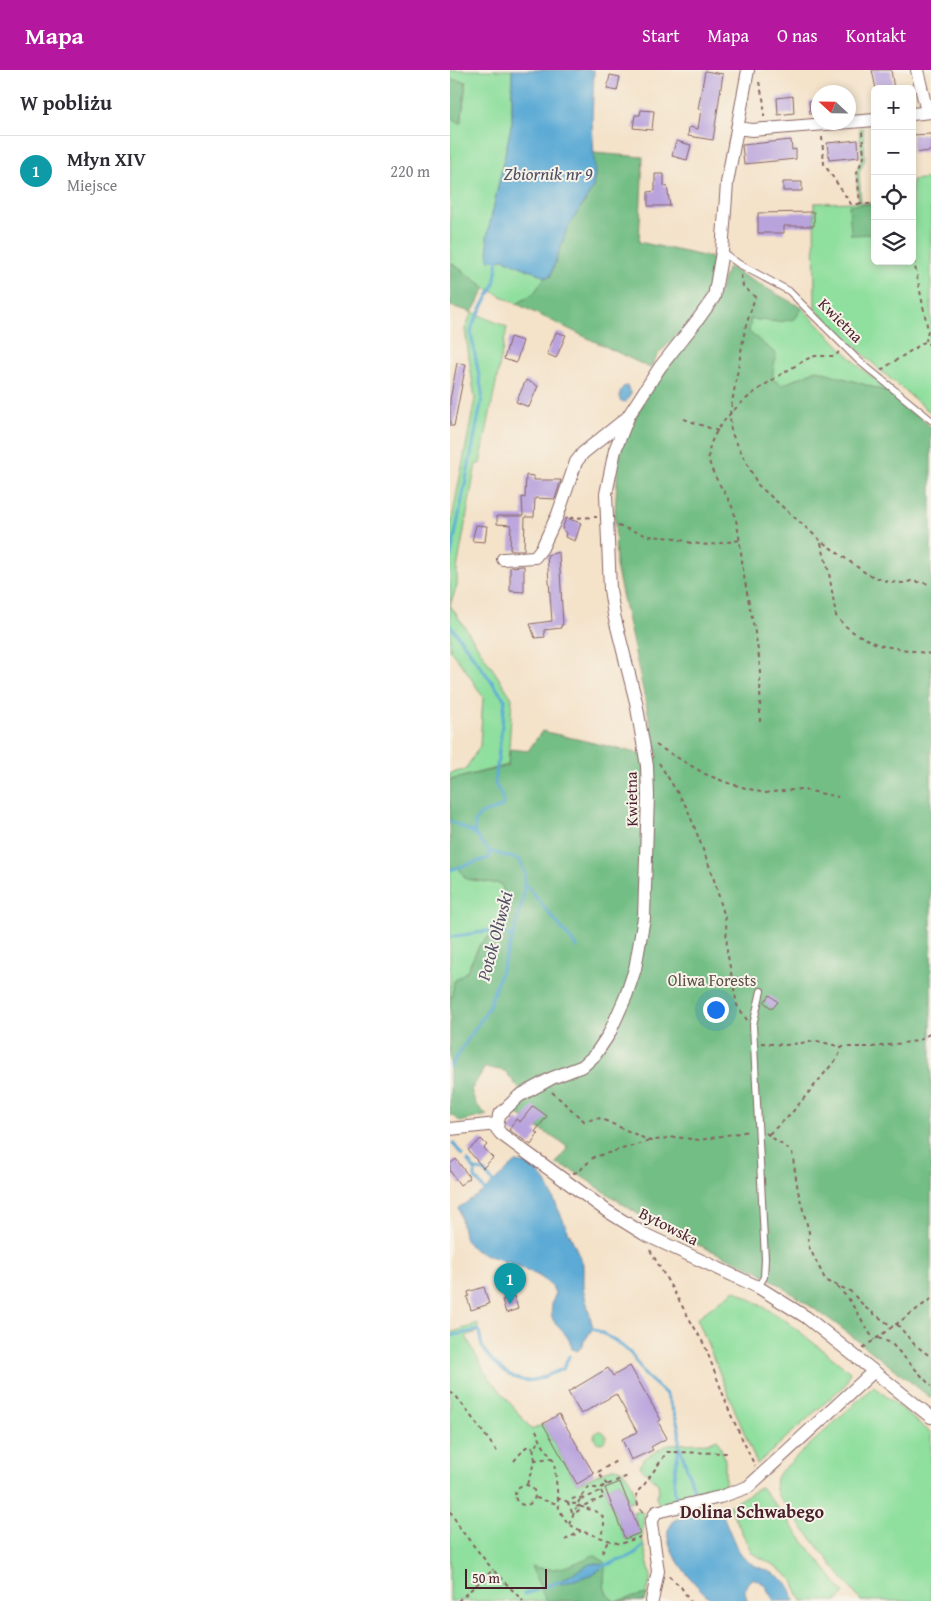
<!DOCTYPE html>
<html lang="pl">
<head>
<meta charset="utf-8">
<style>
	body { margin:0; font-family:"Gentium Book Plus",serif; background:#f7f7f7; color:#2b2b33 }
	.controls { position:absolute; right:15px; top:15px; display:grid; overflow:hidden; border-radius:8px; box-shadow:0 2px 8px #0003 }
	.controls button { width:45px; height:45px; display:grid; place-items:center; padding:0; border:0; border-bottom:1px solid #e1e1e2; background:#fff; color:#2b2b33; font:25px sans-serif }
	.compass { position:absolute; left:361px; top:15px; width:45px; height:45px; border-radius:50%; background:#fff; box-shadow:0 2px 8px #0003; rotate:292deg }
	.scale { position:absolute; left:15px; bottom:12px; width:82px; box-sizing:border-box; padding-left:5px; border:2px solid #4a1f2b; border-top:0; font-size:14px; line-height:18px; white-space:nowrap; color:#4a1f2b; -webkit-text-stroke:4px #f7f3e8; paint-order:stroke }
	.you { position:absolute; left:265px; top:939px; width:18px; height:18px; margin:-12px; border:4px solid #fff; border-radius:50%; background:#1a73e8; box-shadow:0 0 0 8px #1a73e833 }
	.badge { display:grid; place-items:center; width:32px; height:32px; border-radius:50%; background:#b5179e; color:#fff; font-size:16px; font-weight:700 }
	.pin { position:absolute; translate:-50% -41px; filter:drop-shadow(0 1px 2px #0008) }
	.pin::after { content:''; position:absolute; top:26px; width:18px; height:15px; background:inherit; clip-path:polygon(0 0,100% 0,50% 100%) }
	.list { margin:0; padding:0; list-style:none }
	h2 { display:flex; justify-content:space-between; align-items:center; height:65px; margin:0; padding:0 20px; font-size:21px }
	h2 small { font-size:16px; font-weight:400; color:#7c7c81 }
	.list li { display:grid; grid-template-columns:32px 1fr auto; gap:15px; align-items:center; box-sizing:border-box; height:70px; padding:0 20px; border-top:1px solid #e1e1e2 }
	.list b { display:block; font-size:19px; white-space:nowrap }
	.list p { margin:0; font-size:16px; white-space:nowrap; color:#7c7c81 }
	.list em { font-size:16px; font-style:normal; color:#7c7c81 }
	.icon { flex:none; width:28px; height:28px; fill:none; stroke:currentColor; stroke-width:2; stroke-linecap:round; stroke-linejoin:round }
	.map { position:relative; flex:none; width:481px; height:1531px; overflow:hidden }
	header { display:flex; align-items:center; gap:30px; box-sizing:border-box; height:70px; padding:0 25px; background:#b5179e; color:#fff }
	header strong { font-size:24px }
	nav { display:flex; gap:28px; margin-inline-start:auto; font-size:18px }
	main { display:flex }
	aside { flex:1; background:#fff }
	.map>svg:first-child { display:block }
	.green { fill:#8fdf9e; stroke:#6c7f64 }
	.forest { fill:#73be85; stroke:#5e6e58 }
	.water { fill:#5baad5; stroke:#526480 }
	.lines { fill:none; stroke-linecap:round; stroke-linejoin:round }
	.stream { stroke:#5baad5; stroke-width:3 }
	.building { fill:#b9a3dd }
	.service-casing { stroke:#866362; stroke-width:8 }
	.minor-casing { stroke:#866362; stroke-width:14 }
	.path { stroke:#866362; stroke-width:2; stroke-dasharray:4 4; stroke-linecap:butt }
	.service { stroke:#fff; stroke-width:6 }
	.minor { stroke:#fff; stroke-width:12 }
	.labels { text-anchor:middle; stroke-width:4; stroke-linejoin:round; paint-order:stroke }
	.street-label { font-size:16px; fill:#4a1f2b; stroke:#f7f3e8 }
	.park-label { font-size:16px; fill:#5b4f48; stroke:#f7f3e8 }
	.water-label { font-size:18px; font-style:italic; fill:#505066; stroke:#f7f3e8 }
	.neighbourhood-label { font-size:18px; font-weight:bold; fill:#4a1f2b; stroke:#f7f3e8 }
</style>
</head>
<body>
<header>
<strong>Mapa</strong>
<nav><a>Start</a><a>Mapa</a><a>O nas</a><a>Kontakt</a></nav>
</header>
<main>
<aside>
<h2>W pobliżu<small></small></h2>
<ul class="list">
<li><span class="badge" style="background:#0f9aa8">1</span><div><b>Młyn XIV</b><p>Miejsce</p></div><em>220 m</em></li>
</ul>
</aside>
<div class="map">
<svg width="481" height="1531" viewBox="0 0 481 1531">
	<rect width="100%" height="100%" fill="#f7f3e8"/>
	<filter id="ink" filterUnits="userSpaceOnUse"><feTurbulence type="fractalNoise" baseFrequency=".02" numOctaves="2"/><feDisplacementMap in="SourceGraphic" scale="10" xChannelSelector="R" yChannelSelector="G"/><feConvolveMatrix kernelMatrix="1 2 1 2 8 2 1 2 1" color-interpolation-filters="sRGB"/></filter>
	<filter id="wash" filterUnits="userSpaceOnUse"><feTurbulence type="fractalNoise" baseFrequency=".0096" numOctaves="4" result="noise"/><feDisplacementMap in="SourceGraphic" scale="20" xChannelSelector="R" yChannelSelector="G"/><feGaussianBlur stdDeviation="1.12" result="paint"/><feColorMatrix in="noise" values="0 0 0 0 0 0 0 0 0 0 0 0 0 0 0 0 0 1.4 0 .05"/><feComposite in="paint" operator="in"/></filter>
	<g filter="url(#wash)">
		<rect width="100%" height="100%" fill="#f4e2c9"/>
		<path class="green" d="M0,0H62V52L37,167L39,190L54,189L95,207L84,223L67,234L36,218L0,192V48L11,53L16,12L0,9Z
			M409,58H413L415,89L409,103L411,133H425V191H462V110L481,108V343L430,300L365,239L364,133L409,132L406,102L412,88Z
			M352,238L411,298L442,323L367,300L332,316L322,309L298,262L301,249L329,252Z
			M22,242L57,257L30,394H26L7,499V516L0,535V459L25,329L15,259Z
			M0,535L62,628L58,695L0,710V703L15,700L30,676L33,627L17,602L0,580Z
			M8,796L16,809L51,814L58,831L47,860L30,874L17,901L5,911L2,927H0V799Z
			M285,1220L335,1250L400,1302L396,1314L307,1394L247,1248Z
			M28,1254L27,1262L16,1266L34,1301L82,1360L93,1354L127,1414L162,1398C178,1397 184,1417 185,1430L179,1432L170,1412L155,1418L175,1469L190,1463L183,1442L189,1440L194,1444L192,1468L201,1507L195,1531H0V1263Z
			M424,1316L481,1363V1531H411L329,1428C326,1420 323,1412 328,1404Z
			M144 1367a6 6 0 1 1 12 0a6 6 0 1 1-12 0Z
			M267,1369L275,1388V1419L261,1424L209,1435L206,1427L209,1421L208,1414L190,1397L193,1389L219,1374L258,1373Z
			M311,1417L394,1523L387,1531H352L342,1509L324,1495L302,1483L279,1436Z"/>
		<path class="forest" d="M0,9L16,12L11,53L0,48Z
			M143,83L193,87L189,172L263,188L257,225L242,251L209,283L200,298L67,234L84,223L95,207H100L117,159L124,146L135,132Z
			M425,134V164L401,165L399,135Z
			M0,192L36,218L22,242L0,236Z
			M278,197L352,238L345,249L329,252L301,249L299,262L326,284L322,309L332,315L367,300L442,323L481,357V1328L385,1253L309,1201L237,1170L191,1146L122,1100L106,1094L118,1077L65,1043L69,1036L79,1031L55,1001L35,997L21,1020L26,1034L37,1045L10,1052L3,1045L0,1046V927H2L4,911L17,901L30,874L47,860L58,831L51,814L16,809L8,797L0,799V710L58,696L60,679L78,681L92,661L208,688L166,496L165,443L168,394L175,367L199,322L263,240Z
			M144,1485L155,1492C156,1508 149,1520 164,1531H96L81,1496C108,1504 119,1495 144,1485Z
			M197,1524L195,1531H167Z"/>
		<path class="water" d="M62,0H144L142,51L145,104L143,118L117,159L100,207H95L54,189L39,191L37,167L62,52Z
			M177,316L181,323L176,332L170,331V322L173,317Z
			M66,1092C79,1092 88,1102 96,1112L133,1194V1218L143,1258L128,1281L122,1279C117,1253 92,1260 105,1224C103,1203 43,1189 25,1180C10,1170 14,1153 8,1138L34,1121Z
			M270,1438C275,1449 286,1480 293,1487C309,1504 340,1499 344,1531H324L314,1514L303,1508C294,1514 293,1522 298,1531H263C247,1518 214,1482 218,1460L224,1450Z
			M149,1493L153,1495L152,1498L143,1504L112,1514L108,1512L140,1494Z"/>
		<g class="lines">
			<path class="stream" d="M0,490L32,329V322L21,263L23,254L44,215L49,184
				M0,555L55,630L45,714C67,748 38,734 28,747C24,751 25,757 24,763L39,781L70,790L75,803L73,829L63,866L38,939L0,997
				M0,751L24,763
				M0,800L39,788V781
				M75,814L127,877
				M0,867L39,861L63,866
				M3,1073L12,1085
				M18,1091L25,1100V1108L37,1123
				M25,1100L34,1101L45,1115
				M141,1257C155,1264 171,1273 182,1285C187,1291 190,1299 195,1305C201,1311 208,1316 215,1323C218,1327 229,1354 229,1361C231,1387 220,1402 226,1429
				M0,1266L28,1260C31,1265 30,1273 33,1278C42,1293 65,1315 84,1310C94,1308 104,1302 113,1299L119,1286
				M230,1377L246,1426
				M150,1497C162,1492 185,1488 192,1476
				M95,1517L111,1511
				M74,1524L87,1520"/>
		</g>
		<g id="blocks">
			<path class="building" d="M422,0H441L444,19H426Z
				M255,1L273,4L263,70L238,66L239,57L248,59L251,39H248Z
				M160,5L170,7L167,21L157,19Z
				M343,26L344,43L328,45L327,28Z
				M368,30V43L360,44L359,31Z
				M191,40L204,41L202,60L183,58L185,45H190Z
				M481,64V81L462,83V65Z
				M341,70L342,80L346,79V89L294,94L292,75Z
				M408,70L409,87L379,90L377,73Z
				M226,71L241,75L237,90L222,86Z
				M205,104H214V116H217L220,136H198V122L205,121Z
				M333,112H352V121H333Z
				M364,142V156H334V163H308V143Z
				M106,262L116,265L106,288L97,284Z
				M60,267L73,271L66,293L54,289Z
				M7,293L16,294L4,356H0V330Z
				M76,310L88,316L79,337L66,332Z
				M76,405L84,406V410H111L105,429L85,428L84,447H75L74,480H60L61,455L47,454V446H73L72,427L75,428Z
				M116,448L131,453L125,471L115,467L116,463L112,459Z
				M26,455L37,456L35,472L22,471Z
				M109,482L113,555H111V558L94,560L95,567L85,568L80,554L102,551L97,485Z
				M74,496V522L60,521V497Z
				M320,925L328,932L322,939L314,932Z
				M83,1036L97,1046L85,1062L88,1064L81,1075L59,1060L66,1049L70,1052Z
				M31,1069L37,1075L34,1078L43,1088L33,1098L18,1080Z
				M6,1089L20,1108L10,1115L0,1101V1094Z
				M34,1217L39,1234L21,1240L17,1227L19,1226L18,1222Z
				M64,1226L68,1239L56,1243L52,1230Z
				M180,1296L211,1350L208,1352L217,1368L201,1377L203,1380L181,1390L172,1369L187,1362L166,1324L131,1344L118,1322L158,1298L163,1306Z
				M109,1344L144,1404L127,1414L93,1354Z
				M170,1412L190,1463L175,1469L155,1418Z"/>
		</g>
	</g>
	<g filter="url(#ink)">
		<use href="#blocks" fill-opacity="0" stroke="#866362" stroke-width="1"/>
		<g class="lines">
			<defs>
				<path id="service" d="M272,182L289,194L339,221L408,290L481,350
					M308,1217L314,1207L315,1189L303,955L311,921"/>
				<path id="minor" d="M298,0L277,113L272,182L264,227L249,248L210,297L179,345L165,380L156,424L160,519L164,545L186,632L197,696L198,726L194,848L185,899L176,926L159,964L145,985L133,996L102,1008L69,1026L49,1045L47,1059L51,1064L157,1141L194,1164L308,1217L356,1247L481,1347
					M467,0L477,42
					M462,44L481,42
					M287,58L302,60L425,50
					M53,489L85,487L92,478L108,444L126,392L133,383L178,347
					M0,1059L47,1054
					M202,1531L208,1501L201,1453L206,1442L270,1427L298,1417L423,1302"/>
			</defs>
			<use href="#service" class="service-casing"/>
			<use href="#minor" class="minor-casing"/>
			<path class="path" d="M309,12L314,33V47
				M412,62L414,87L407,102L410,134H425
				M372,67L374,94L401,134H410
				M462,182L478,260L476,271
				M291,205L293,216L305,227L295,259L280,344L281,362L308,415L371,471L417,504L439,512L454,513L461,511L481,514
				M431,300L476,271L481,277
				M234,349L268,361
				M120,448L147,447
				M168,456L199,466L225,468L241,473L259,475L290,470
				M371,473L379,503L386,546L393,554L403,562L428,575L481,584
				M310,652C310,631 311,609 309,588C306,563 300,541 296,517C291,493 291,469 285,446C281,425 255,402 259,380C268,340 324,308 357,289L365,286H385L389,282
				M206,675L255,704L278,713L314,723L351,719L388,727
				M209,693L237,738L262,803L276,851L277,881L287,935L297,950
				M311,973L336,975L367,971L392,977H422L468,971L481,963
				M102,1022L134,1051L148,1048L154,1050L200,1071L224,1067L250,1070L299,1061
				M316,1063L342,1082L348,1121L359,1162L358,1175L376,1211L400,1221L417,1239L443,1257
				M319,1064L340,1045L388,987L392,977
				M123,1103L128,1102L144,1087L200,1071
				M200,1180L255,1276L280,1343L305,1396
				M387,1217L398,1228L424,1270
				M447,1254L464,1274L481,1287
				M428,1268L441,1273L481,1316
				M413,1278L481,1229
				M0,1322L6,1326L49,1384
				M86,1360L92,1374L104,1391L109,1439L117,1453L131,1461L170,1474L190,1467
				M85,1390L83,1377L90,1372
				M64,1391L76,1377H83
				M77,1414L85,1390L102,1388
				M65 1425a10 10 0 1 1 20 0a10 10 0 1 1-20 0Z
				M157,1415L148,1402L168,1390
				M151,1421L154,1427L135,1435L133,1429L151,1421L152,1417L180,1405
				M86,1428L108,1434
				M107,1428L124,1434L128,1433L129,1436L126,1437L124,1434
				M133,1429L128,1427L120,1430L118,1433L122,1442L125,1443L134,1437
				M128,1433L135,1420L139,1417L151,1419
				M129,1436C148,1443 161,1441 150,1468
				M0,1441L12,1461L43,1500
				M193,1442L188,1435L186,1423L194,1415L217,1382L279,1383
				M119,1454L126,1438
				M115,1470L131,1461
				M152,1483L158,1471
				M219,1506L231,1517L240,1531
				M8,1531L43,1500L73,1531"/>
			<use href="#service" class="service"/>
			<use href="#minor" class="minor"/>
		</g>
	</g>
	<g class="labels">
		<g class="street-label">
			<text transform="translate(391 250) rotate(45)" y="6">Kwietna</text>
			<text transform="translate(181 729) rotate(-91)" y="6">Kwietna</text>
			<text transform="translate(219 1156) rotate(27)" y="6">Bytowska</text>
		</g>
		<g class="park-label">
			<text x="262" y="916">Oliwa Forests</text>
		</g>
		<g class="water-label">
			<text x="98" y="110">Zbiornik nr 9</text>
			<text transform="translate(45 866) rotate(-75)" y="6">Potok Oliwski</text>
		</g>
		<g class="neighbourhood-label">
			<text x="302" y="1448">Dolina Schwabego</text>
		</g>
	</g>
</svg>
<div class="controls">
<button>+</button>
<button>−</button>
<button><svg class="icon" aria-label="locate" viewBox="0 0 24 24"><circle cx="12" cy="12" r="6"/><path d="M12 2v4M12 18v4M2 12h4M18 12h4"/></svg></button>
<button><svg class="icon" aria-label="layers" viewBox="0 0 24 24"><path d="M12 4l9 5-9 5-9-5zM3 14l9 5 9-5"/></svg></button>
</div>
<svg class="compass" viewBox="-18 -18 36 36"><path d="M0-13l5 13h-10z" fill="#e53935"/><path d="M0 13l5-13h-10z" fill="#7c7c81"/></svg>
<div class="scale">50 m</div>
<div class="you"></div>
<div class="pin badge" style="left:60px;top:1234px;background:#0f9aa8">1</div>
</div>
</main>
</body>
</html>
